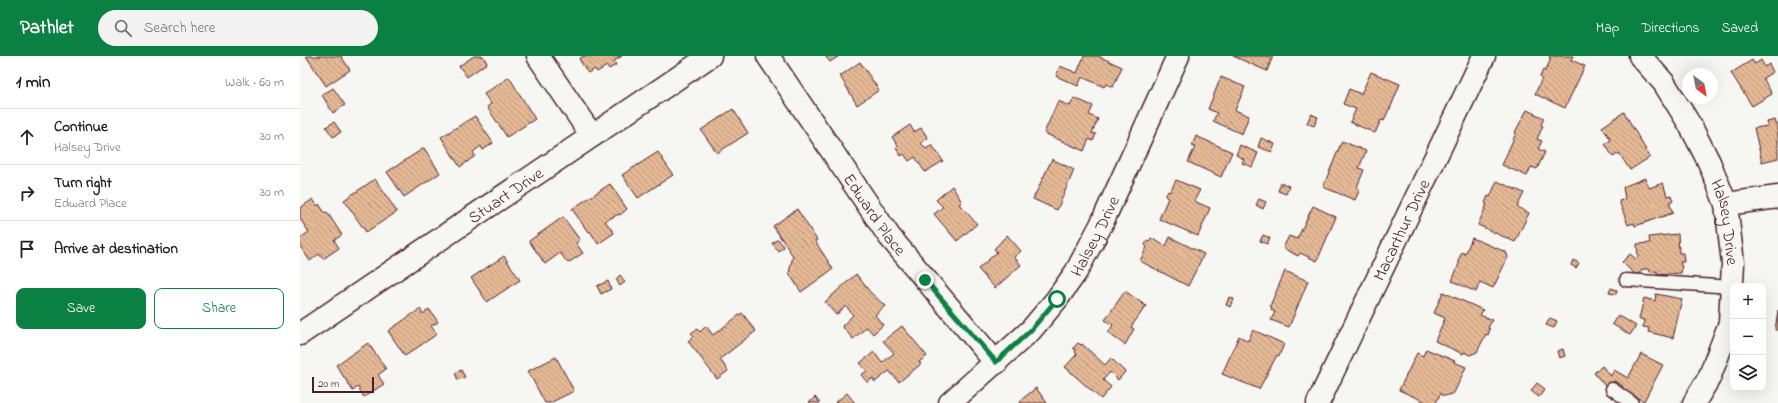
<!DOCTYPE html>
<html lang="en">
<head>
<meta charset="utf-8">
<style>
	body { margin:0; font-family:"Indie Flower",sans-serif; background:#f2f2f2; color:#222 }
	.controls { position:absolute; right:12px; bottom:12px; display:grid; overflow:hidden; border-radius:8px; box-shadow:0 4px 16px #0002 }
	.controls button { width:36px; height:36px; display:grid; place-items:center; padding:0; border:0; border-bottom:1px solid #e0e0e0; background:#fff; color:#222; font:20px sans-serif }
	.compass { position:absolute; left:1382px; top:12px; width:36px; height:36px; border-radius:50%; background:#fff; box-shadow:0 4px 16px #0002; rotate:148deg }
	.scale { position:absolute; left:12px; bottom:10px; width:62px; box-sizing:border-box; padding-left:4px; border:2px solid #4a1f2b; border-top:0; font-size:11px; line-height:14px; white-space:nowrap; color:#4a1f2b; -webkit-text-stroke:3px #f6f6f2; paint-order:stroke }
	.stop { position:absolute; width:12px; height:12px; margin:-9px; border:3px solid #0b8043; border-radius:50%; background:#fff }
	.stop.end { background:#0b8043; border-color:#fff; box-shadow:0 1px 4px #0008 }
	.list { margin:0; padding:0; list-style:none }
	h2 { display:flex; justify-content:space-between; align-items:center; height:52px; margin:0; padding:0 16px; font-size:17px }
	h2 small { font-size:13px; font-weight:400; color:#767676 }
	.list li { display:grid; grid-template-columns:26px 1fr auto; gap:12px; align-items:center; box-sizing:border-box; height:56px; padding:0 16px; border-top:1px solid #e0e0e0 }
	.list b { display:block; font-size:15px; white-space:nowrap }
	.list p { margin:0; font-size:13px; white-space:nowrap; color:#767676 }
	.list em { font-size:13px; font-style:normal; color:#767676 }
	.actions { display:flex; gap:8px; padding:12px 16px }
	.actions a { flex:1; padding:9px 0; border:1px solid #0b8043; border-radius:8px; text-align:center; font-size:14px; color:#0b8043 }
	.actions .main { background:#0b8043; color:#fff }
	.icon { flex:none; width:22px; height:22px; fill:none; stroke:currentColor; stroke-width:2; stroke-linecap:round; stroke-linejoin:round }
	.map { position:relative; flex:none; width:1478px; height:347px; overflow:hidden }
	header { display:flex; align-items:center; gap:24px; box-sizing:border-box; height:56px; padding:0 20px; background:#0b8043; color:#fff }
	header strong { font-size:19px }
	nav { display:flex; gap:22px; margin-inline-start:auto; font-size:14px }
	.search { width:280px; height:36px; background:#f2f2f2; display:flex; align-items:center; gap:10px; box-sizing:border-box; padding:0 14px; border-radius:22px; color:#767676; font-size:15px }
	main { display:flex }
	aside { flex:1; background:#fff }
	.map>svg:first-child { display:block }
	.building { fill:url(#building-back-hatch); stroke:#4a1f2b }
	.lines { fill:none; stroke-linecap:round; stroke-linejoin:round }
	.service-casing { stroke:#4a1f2b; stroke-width:15 }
	.minor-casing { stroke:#4a1f2b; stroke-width:25 }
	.service { stroke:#f6f6f2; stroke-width:12 }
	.minor { stroke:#f6f6f2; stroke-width:22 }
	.route { stroke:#0b8043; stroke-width:5 }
	.labels { text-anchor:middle; stroke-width:3; stroke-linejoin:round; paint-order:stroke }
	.street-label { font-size:17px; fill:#4a1f2b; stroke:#f6f6f2 }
</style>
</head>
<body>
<header>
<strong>Pathlet</strong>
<div class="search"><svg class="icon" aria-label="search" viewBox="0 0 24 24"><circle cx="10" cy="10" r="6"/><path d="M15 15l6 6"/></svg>Search here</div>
<nav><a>Map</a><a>Directions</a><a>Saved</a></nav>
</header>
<main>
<aside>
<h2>1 min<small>Walk · 60 m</small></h2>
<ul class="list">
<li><svg class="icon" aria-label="ahead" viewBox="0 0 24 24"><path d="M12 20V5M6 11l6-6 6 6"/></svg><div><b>Continue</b><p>Halsey Drive</p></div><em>30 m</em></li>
<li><svg class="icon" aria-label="right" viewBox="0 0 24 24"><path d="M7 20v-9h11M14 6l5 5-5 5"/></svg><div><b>Turn right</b><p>Edward Place</p></div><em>30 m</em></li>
<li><svg class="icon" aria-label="arrive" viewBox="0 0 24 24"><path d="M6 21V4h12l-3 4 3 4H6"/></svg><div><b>Arrive at destination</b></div></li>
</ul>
<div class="actions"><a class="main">Save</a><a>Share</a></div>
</aside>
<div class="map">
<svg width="1478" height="347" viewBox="0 0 1478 347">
	<defs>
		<pattern id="building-back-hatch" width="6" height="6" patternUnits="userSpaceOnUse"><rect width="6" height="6" fill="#e5b995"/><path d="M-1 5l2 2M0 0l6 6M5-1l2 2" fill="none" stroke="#bc967a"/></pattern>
	</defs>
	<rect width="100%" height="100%" fill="#f6f6f2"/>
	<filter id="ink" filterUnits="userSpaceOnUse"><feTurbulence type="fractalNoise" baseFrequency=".025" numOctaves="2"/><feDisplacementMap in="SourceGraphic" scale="8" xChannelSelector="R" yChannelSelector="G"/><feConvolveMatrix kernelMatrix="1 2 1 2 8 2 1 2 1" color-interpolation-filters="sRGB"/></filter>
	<g filter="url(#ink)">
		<path class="building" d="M6,0H41L50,14L26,30Z
			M174,0H183L187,7L167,21L159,10Z
			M283,0H322L314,5L316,9L309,13L307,10L297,16L295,13L288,17L279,3Z
			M525,0H539L530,6Z
			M784,0H798L822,11L813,31L806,28L804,31L782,21L778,30L756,20L760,10L777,17Z
			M933,0H973L967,15Z
			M1250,0H1273L1271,4L1285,10L1265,52L1235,38L1242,22L1240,21L1243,14L1245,15L1251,3L1249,2Z
			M1452,4L1455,8L1461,4L1465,11L1469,8L1473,16L1463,22L1472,38L1452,50L1431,17Z
			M560,6L579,34L557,49L540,20Z
			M1071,16L1100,28L1090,53H1089L1084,65L1081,64L1075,77L1050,66L1056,53L1043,48L1049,33L1061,38Z
			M209,21L235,63L207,81L187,51L191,48L184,38Z
			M921,21L945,31L935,54L949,60L942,78L913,65L917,57L908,53Z
			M33,32L45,49L33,57L22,39Z
			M774,42L793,50L789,59L798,63L792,77L796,78L793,85L789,83L784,95L744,77L758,45L770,50Z
			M433,53L448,77L417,97L401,74Z
			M1227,54L1244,62L1241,69L1243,70L1237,83L1242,85L1238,93L1245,96L1237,113L1231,111L1227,120L1202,109L1216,77L1215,76Z
			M1324,56L1350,101L1330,114L1319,97L1313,101L1305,88L1311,84L1302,71Z
			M1011,58L1018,61L1014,70L1007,67Z
			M175,60L193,87L183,94L181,90L173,96L175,100L160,111L141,81Z
			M1475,64L1476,68H1478V102L1462,106L1454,72L1468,70L1467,66Z
			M34,66L41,76L33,81L26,71Z
			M610,69L614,76L621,72L628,82L621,87L626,93L632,89L643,105L625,116L615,101L609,105L604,98L601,100L596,92L598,90L592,81Z
			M896,80L932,96L921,121L888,106L895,91L892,90Z
			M961,82L975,88L972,96L958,91Z
			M1042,85L1066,95L1059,112L1064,114L1057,131L1060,133L1055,144L1023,131Z
			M940,89L958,97L952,111L942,107L944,103L936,99Z
			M124,92L140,117L104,141L87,116Z
			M358,96L373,119L338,142L322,119Z
			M752,103L774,114L757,154L733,143Z
			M1345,122L1349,132L1363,127L1367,140L1371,139L1373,145L1369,146L1373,157L1335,170L1334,167L1328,169L1319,145L1325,143L1323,131Z
			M75,123L97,156L66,176L44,144Z
			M876,124L900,134L894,145L910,152L898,180L859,163L868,142L865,140L868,135L870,136Z
			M1197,125L1224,137L1217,151L1229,157L1215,186L1178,169L1187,148L1185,147L1188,140L1190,141Z
			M981,127L989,130L986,138L978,135Z
			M310,128L327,153L320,159L319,158L305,165L314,177L298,188L290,175L288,176L272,153Z
			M652,130L662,146L659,148L677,168L657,185L634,158L643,151L636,144Z
			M13,143L17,150L19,148L25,157L27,156L42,179L34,184L39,192L23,203L19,198L10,205L0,190V182L9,176L0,163V152Z
			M959,143L966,146L963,153L956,149Z
			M1013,150L1036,161L1017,205L1000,197L998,200L983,192L989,180L997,183Z
			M497,153L517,184L515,185L533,213L501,236L489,217L493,200L473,170Z
			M263,161L280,184L276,187L283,197L268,207L260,197L245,208L229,185Z
			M1378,178L1379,197H1383L1384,206H1380L1382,212L1381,217L1357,219V215L1350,216L1349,213H1343L1337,220L1322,206L1330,198L1336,203L1338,201L1337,188L1350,187L1349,181Z
			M707,179L721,195L714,201L721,209L695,232L678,213L697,196L694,193Z
			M963,179L970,182L967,188L960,185Z
			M870,181L904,198L888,230L840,205L847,191L845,189L847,185L849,186L851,182L866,190Z
			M1172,182L1206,196L1208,201L1193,232L1180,226L1176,236L1152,225L1159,208V203L1162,196L1165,198Z
			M478,183L484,191L478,195L472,187Z
			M204,200L220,224L187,246L171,222Z
			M1273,204L1279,207L1276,212L1271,209Z
			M985,215L1008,225L989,271L971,264L975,256L971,254L972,251L970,250Z
			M556,218L570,236L585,250L575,259L583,269L573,278L567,271L553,283L542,270L553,259L546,250L536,259L525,246Z
			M320,219L325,226L320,230L316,223Z
			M308,225L311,233L301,238L297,230Z
			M1311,232L1317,234L1316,238L1309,237Z
			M825,235L846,250L831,271L834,273L825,289L808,277L813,269L805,264Z
			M1143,236L1183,254L1180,259L1192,264L1188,272L1190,273L1188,279L1186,278L1177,296L1170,299L1164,296L1163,298L1135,285L1145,262L1134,257Z
			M1356,238L1382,243L1373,282L1348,276L1349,272L1343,271L1344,264L1339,263L1344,242L1355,245Z
			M929,241L934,243L931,251L926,249Z
			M120,253L123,258L129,253L138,266L131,270L137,278L105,300L88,275Z
			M1478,254V274H1475Z
			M442,257L456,275L420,303L428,315L417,323L388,285L394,280L391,277L397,273L400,276L406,270L413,279Z
			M1318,259L1336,270L1330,279L1312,268Z
			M1250,262L1257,265L1254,272L1246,269Z
			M602,270L627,300L619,306L621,308L599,326L589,315L575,326L572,322L568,327L561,319L567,315L560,307L574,296L582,307L594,297L583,285Z
			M953,274L984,288L979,300L977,299L959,333L922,318L939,280L948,285Z
			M68,287L86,313L78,319L84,328L64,341L58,331L53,335L36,309Z
			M778,287L781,289L782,288L805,309L811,302L825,316L818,324L810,316L803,324L811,331L801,343L765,311L777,298L775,296L776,294L773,292Z
			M1126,293L1155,305L1154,306L1166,311L1154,337L1145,340L1140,338L1136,347H1128L1099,334L1117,297L1123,300Z
			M1263,293L1265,300L1259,302L1257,295Z
			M1341,298L1363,309L1344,345L1321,334L1323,330L1314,325L1307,332L1294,317L1302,310L1311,320L1314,314L1328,322Z
			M256,301L274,335L250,347H245L228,315Z
			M161,314L165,321L158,324L155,317Z
			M1237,327L1245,333L1239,341L1231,335Z
			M736,332L747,347H720L721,344Z
			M547,337L555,347H535Z
			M515,341L520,347H509Z"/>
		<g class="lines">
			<defs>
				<path id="service" d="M1326,224L1432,231
					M1312,333L1332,347"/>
				<g id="minor">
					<path d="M238,0L292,80"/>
					<path id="s1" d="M468,0L589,180L696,307"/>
					<path id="s2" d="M1340,0L1364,27L1390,69L1409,106L1426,148L1433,207L1430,267L1409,322L1394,347"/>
					<path d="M1426,148L1478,141"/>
					<path id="s3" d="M0,278L410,0"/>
					<path id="s4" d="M650,347L731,274L757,243L776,216L801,169L878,0"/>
					<path id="s5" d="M1018,347L1184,0"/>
				</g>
			</defs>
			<use href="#service" class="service-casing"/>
			<use href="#minor" class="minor-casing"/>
			<use href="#service" class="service"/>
			<use href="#minor" class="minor"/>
		</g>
	</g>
	<g class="lines" filter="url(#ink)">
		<path class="route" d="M625,224L696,306L731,274L757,243"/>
	</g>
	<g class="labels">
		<g class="street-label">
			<text dy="6" stroke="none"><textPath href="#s3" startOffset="248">Stuart Drive</textPath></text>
			<text dy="6" stroke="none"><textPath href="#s1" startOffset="191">Edward Place</textPath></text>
			<text dy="6" stroke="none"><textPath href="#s2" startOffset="190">Halsey Drive</textPath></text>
			<text dy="6" stroke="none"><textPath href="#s5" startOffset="192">Macarthur Drive</textPath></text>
			<text dy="6" stroke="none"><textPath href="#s4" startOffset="223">Halsey Drive</textPath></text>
		</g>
	</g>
</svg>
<div class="controls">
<button>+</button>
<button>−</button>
<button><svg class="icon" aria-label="layers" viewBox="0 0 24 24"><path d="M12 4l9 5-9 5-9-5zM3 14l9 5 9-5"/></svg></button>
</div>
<svg class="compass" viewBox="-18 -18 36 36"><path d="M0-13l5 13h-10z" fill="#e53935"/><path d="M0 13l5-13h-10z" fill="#767676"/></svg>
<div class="scale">20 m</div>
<div class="stop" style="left:757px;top:243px"></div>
<div class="stop end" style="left:625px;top:224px"></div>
</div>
</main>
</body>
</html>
